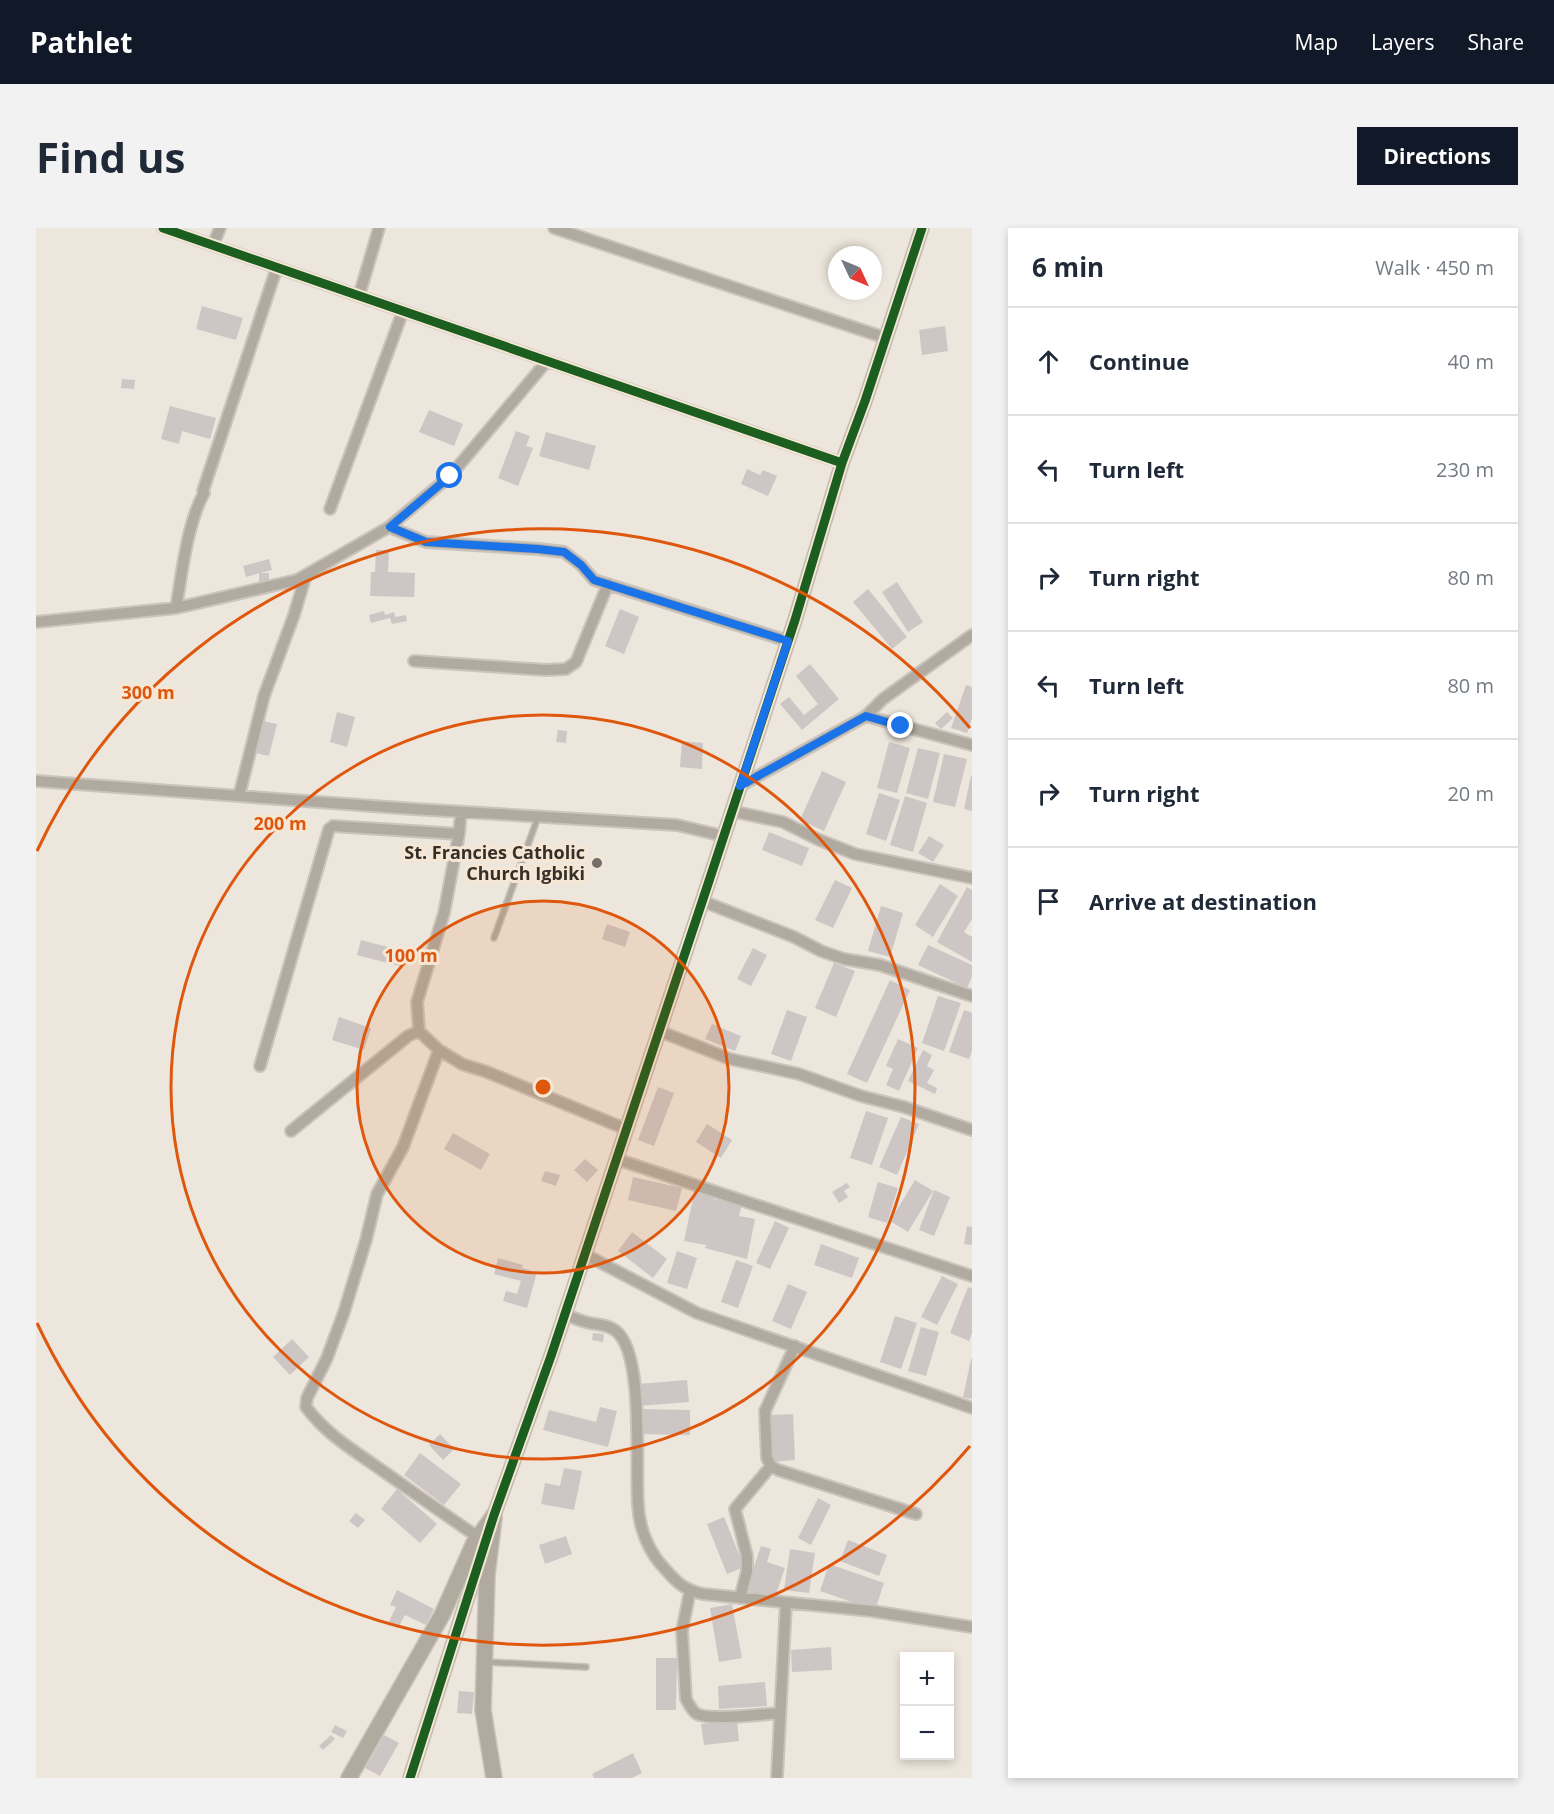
<!DOCTYPE html>
<html lang="en">
<head>
<meta charset="utf-8">
<style>
	body { margin:0; font-family:"Open Sans",sans-serif; background:#f2f2f3; color:#1f2937 }
	.controls { position:absolute; right:18px; bottom:18px; display:grid; overflow:hidden; border-radius:0px; box-shadow:0 3px 9px #0003 }
	.controls button { width:54px; height:54px; display:grid; place-items:center; padding:0; border:0; border-bottom:2px solid #e0e1e3; background:#fff; color:#1f2937; font:30px sans-serif }
	.compass { position:absolute; left:792px; top:18px; width:54px; height:54px; border-radius:50%; background:#fff; box-shadow:0 3px 9px #0003; rotate:134deg }
	.stop { position:absolute; width:18px; height:18px; margin:-14px; border:4px solid #1a73e8; border-radius:50%; background:#fff }
	.stop.end { background:#1a73e8; border-color:#fff; box-shadow:0 2px 6px #0008 }
	.list { margin:0; padding:0; list-style:none }
	h2 { display:flex; justify-content:space-between; align-items:center; height:78px; margin:0; padding:0 24px; font-size:26px }
	h2 small { font-size:20px; font-weight:400; color:#747a83 }
	.list li { display:grid; grid-template-columns:39px 1fr auto; gap:18px; align-items:center; box-sizing:border-box; height:108px; padding:0 24px; border-top:2px solid #e0e1e3 }
	.list b { display:block; font-size:22px; white-space:nowrap }
	.list em { font-size:20px; font-style:normal; color:#747a83 }
	.icon { flex:none; width:33px; height:33px; fill:none; stroke:currentColor; stroke-width:2; stroke-linecap:round; stroke-linejoin:round }
	.map { position:relative; flex:none; width:936px; height:1550px; overflow:hidden; border-radius:0px }
	header { display:flex; align-items:center; gap:36px; box-sizing:border-box; height:84px; padding:0 30px; background:#111827; color:#fff }
	header strong { font-size:28px }
	nav { display:flex; gap:33px; margin-inline-start:auto; font-size:21px }
	.intro { display:flex; align-items:center; justify-content:space-between; box-sizing:border-box; height:144px; padding:0 36px }
	h1 { margin:0; font-size:42px }
	.button { padding:15px 27px; border-radius:0px; background:#111827; color:#fff; font-size:21px; font-weight:700 }
	main { display:flex; gap:36px; padding:0 36px }
	aside { flex:1; background:#fff; border-radius:0px; box-shadow:0 3px 9px #0003 }
	.map>svg:first-child { display:block }
	.building { fill:#cdc6c5 }
	.lines { fill:none; stroke-linecap:round; stroke-linejoin:round }
	.service-casing { stroke:#cac4bd; stroke-width:8 }
	.minor-casing { stroke:#cac4bd; stroke-width:14 }
	.tertiary-casing { stroke:#cac4bd; stroke-width:16 }
	.secondary-casing { stroke:#cac4bd; stroke-width:18 }
	.service { stroke:#b1aaa0; stroke-width:5 }
	.minor { stroke:#b1aaa0; stroke-width:10 }
	.tertiary { stroke:#b1aaa0; stroke-width:14 }
	.secondary { stroke:#b1aa9e; stroke-width:15 }
	.cycleway-casing { stroke:#f5e7d4; stroke-width:13 }
	.cycleway { stroke:#1b5e20; stroke-width:9 }
	.route { stroke:#1a73e8; stroke-width:8 }
	.ring { fill:none; stroke:#df570d; stroke-width:3 }
	.poi-dot { fill:#756f67; stroke:#f5e7d4; stroke-width:2 }
	.labels { text-anchor:middle; stroke-width:6; stroke-linejoin:round; paint-order:stroke }
	.poi-label { font-size:18px; font-weight:bold; fill:#342f28; stroke:#f5e7d4; text-anchor:end }
	.centre { fill:#df570d; stroke:#f5e7d4; stroke-width:3 }
	.ring-label { font-size:18px; text-anchor:middle; font-weight:bold; fill:#df570d; stroke:#f5e7d4; stroke-width:6; stroke-linejoin:round; paint-order:stroke }
</style>
</head>
<body>
<header>
<strong>Pathlet</strong>
<nav><a>Map</a><a>Layers</a><a>Share</a></nav>
</header>
<div class="intro"><h1>Find us</h1><a class="button">Directions</a></div>
<main>
<div class="map">
<svg width="936" height="1550" viewBox="0 0 936 1550">
	<rect width="100%" height="100%" fill="#ede6dc"/>
	<path class="building" d="M166,78L207,90L200,112L160,101Z
		M909,98L912,123L886,127L883,102Z
		M86,151L99,152L98,161L85,160Z
		M134,178L180,190L174,211L146,203L143,216L125,211Z
		M393,182L427,196L418,218L383,204Z
		M480,203L494,208L490,218L497,220L482,258L462,250Z
		M510,204L560,218L553,242L503,228Z
		M711,241L724,247L727,242L741,248L732,268L705,256Z
		M340,322H353L352,344L379,345L378,369L334,368L335,344H339Z
		M233,331L236,342L210,349L207,338Z
		M223,345H233V355H223Z
		M861,354L887,394L872,404L846,364Z
		M832,361L871,409L856,421L817,374Z
		M584,381L603,389L588,426L569,418Z
		M348,383L349,387L358,384L359,389L370,387L371,393L356,396L354,390L335,395L333,387Z
		M774,436L803,471L766,502L744,476L753,469L768,487L782,476L760,448Z
		M930,457L936,459V490L931,505L915,500Z
		M301,484L319,489L311,519L294,514Z
		M911,484L917,490L905,501L899,495Z
		M227,493L241,496L233,528L219,525Z
		M522,502L531,503L530,515L520,514Z
		M646,513L667,515L666,541L644,539Z
		M853,514L874,520L861,565L841,560Z
		M882,520L904,525L892,571L870,565Z
		M908,526L931,531L919,579L897,574Z
		M786,543L810,554L788,603L764,592Z
		M935,547L936,548V583L928,581Z
		M843,565L864,572L850,613L830,606Z
		M869,568L891,575L877,624L854,617Z
		M733,604L773,620L766,638L726,622Z
		M893,608L908,617L897,634L882,625Z
		M799,652L816,660L797,700L779,692Z
		M904,656L922,668L897,709L879,697Z
		M931,659L936,662V691L928,704L936,709V734L901,714Z
		M845,678L867,685L854,729L832,723Z
		M571,696L594,704L589,719L566,711Z
		M325,712L371,724L367,739L321,727Z
		M892,717L936,737V749L931,760L882,737Z
		M717,720L731,727L715,758L701,751Z
		M798,735L819,743L800,789L779,780Z
		M854,752L874,762L831,855L811,846Z
		M902,768L925,775L908,823L886,815Z
		M751,782L771,789L755,833L735,826Z
		M928,782L936,785V823L933,831L913,824Z
		M303,789L335,800L328,822L296,812Z
		M676,796L705,808L699,823L669,811Z
		M862,811L882,820L863,863L850,857L857,841L850,838Z
		M887,822L896,827L891,838L898,842L891,855L901,860L899,866L872,853Z
		M622,859L638,865L618,918L602,912Z
		M830,883L852,890L836,937L814,930Z
		M865,889L883,896L861,947L843,939Z
		M671,896L696,912L685,930L660,914Z
		M417,905L454,926L445,942L408,921Z
		M549,931L562,942L551,954L538,942Z
		M509,943L524,947L520,958L505,953Z
		M597,949L646,960L640,983L592,972Z
		M879,952L897,963L872,1004L854,993Z
		M842,954L862,960L851,995L832,989Z
		M811,955L814,959L808,963L812,969L803,975L796,964Z
		M659,961L678,965L677,971L706,977L703,988L719,991L711,1031L669,1020L670,1017L648,1013Z
		M898,962L914,969L898,1008L883,1002Z
		M739,993L753,1000L734,1041L720,1035Z
		M931,998L936,999V1017L928,1016Z
		M596,1004L631,1031L617,1050L582,1023Z
		M785,1016L823,1030L816,1050L778,1037Z
		M641,1023L661,1030L651,1061L631,1055Z
		M462,1030L487,1037L486,1040L501,1044L491,1080L467,1073L470,1063L481,1066L485,1053L458,1046Z
		M700,1032L717,1038L702,1080L685,1074Z
		M906,1048L922,1056L901,1097L885,1089Z
		M752,1056L771,1064L755,1101L736,1093Z
		M932,1059L936,1060V1105L933,1113L914,1105Z
		M859,1088L881,1095L865,1141L844,1134Z
		M885,1099L903,1104L890,1148L872,1143Z
		M557,1105L568,1106L567,1114L556,1112Z
		M256,1111L273,1129L254,1147L237,1129Z
		M935,1131H936V1171L927,1169Z
		M651,1152L653,1174L603,1178L602,1156Z
		M564,1179L581,1183L572,1219L507,1202L513,1182L560,1194Z
		M603,1181L654,1182V1207L602,1206Z
		M757,1186L759,1232L738,1234L735,1187Z
		M404,1206L418,1221L407,1232L393,1217Z
		M384,1225L425,1256L408,1277L368,1247Z
		M528,1240L546,1243L538,1282L505,1276L509,1255L524,1258Z
		M361,1261L401,1296L384,1315L345,1281Z
		M782,1270L795,1277L775,1317L762,1310Z
		M320,1285L329,1292L322,1300L313,1293Z
		M688,1289L708,1339L691,1346L671,1296Z
		M530,1308L536,1326L509,1336L503,1317Z
		M812,1312L851,1327L843,1348L804,1333Z
		M725,1318L735,1321L731,1334L749,1340L738,1372L710,1362Z
		M754,1321L779,1325L773,1365L748,1362Z
		M793,1336L848,1355L839,1382L784,1363Z
		M361,1362L398,1381L390,1397L369,1387L363,1398L353,1394L360,1379L354,1377Z
		M696,1376L706,1430L683,1434L674,1380Z
		M795,1419L796,1442L756,1444L755,1422Z
		M620,1430H641L640,1482H620Z
		M729,1454L731,1478L683,1481L682,1458Z
		M423,1463L438,1464L436,1486L421,1485Z
		M701,1492L703,1513L668,1517L665,1496Z
		M299,1497L311,1503L307,1510L295,1504Z
		M295,1507L299,1511L287,1522L283,1518Z
		M348,1507L363,1515L344,1548L329,1540Z
		M597,1525L606,1545L596,1550H558L556,1546Z"/>
	<g class="lines">
		<defs>
			<path id="service" d="M458,710L502,589
				M450,1434L550,1439"/>
			<path id="minor" d="M127,0L806,235
				M518,0L850,110
				M177,17L184,0
				M323,68L343,0
				M294,281L367,83
				M353,299L390,314L502,321L528,324L545,337L558,352L752,413
				M140,380L261,352L353,299L414,248L511,133
				M0,394L140,380C146,345 151,296 168,265L167,263L241,39
				M378,433L510,442L530,441L540,434L572,356
				M830,488L936,517
				M0,553L378,581L641,597L687,608
				M704,558L830,488L847,471L936,407
				M203,568L228,468L258,387L270,347
				M695,583L747,594L781,611L819,626L936,650
				M425,584L423,606L408,685L381,774L383,803L403,822L426,836L451,844L590,901
				M666,673L758,709L785,723L808,731L844,737L936,768
				M623,803L694,831L763,846L825,868L868,879L936,902
				M403,822L367,919L341,966L330,1012L308,1084L291,1130L271,1170L270,1179C290,1206 317,1222 344,1241C377,1264 409,1287 442,1309
				M224,838L293,601L297,598L423,606
				M255,903L372,808L383,803
				M580,931L936,1048
				M548,1026L661,1085L936,1180
				M528,1086C535,1089 542,1092 550,1094C559,1097 572,1096 580,1103C609,1126 599,1239 602,1276C603,1301 613,1325 630,1342C641,1355 649,1362 667,1366L836,1383L936,1399
				M759,1118L729,1183L731,1230L735,1238L742,1242L880,1286
				M654,1363L646,1403L650,1471C653,1476 656,1483 661,1486C675,1493 727,1486 744,1485
				M704,1370L711,1343V1328L699,1281L735,1238
				M741,1548L750,1375"/>
			<path id="tertiary" d="M374,1550L458,1287L515,1128L672,656L759,392L806,235L829,173L886,0"/>
			<path id="secondary" d="M313,1550L406,1387L438,1315L458,1287
				M458,1550L447,1482L451,1347L458,1290"/>
		</defs>
		<use href="#service" class="service-casing"/>
		<use href="#minor" class="minor-casing"/>
		<use href="#tertiary" class="tertiary-casing"/>
		<use href="#secondary" class="secondary-casing"/>
		<use href="#service" class="service"/>
		<use href="#minor" class="minor"/>
		<use href="#tertiary" class="tertiary"/>
		<use href="#secondary" class="secondary"/>
		<defs>
			<path id="cycleway" d="M127,0L806,235
				M374,1550L458,1287L515,1128L672,656L759,392L806,235L829,173L886,0"/>
		</defs>
		<use href="#cycleway" class="cycleway-casing"/>
		<use href="#cycleway" class="cycleway"/>
	</g>
	<g class="lines">
		<path class="route" d="M414,248L354,299L390,314L502,321L528,324L545,337L558,352L752,413L704,558L830,488L865,498"/>
	</g>
	<circle cx="507" cy="859" r="186" fill="#df570d" fill-opacity=".12"/>
	<g class="ring">
		<circle cx="507" cy="859" r="186"/>
		<circle cx="507" cy="859" r="372"/>
		<path d="M934 1218A558 558 0 0 1 1 1095M1 623A558 558 0 0 1 934 500"/>
	</g>
	<circle class="poi-dot" cx="561" cy="635" r="6"/>
	<g class="labels">
		<g class="poi-label">
			<text x="549" y="631">St. Francies Catholic<tspan x="549" dy="21">Church Igbiki</tspan></text>
		</g>
	</g>
	<circle cx="507" cy="859" r="9" class="centre"/>
	<g class="ring-label">
		<text x="112" y="471">300 m</text>
		<text x="244" y="602">200 m</text>
		<text x="375" y="734">100 m</text>
	</g>
</svg>
<div class="controls">
<button>+</button>
<button>−</button>
</div>
<svg class="compass" viewBox="-18 -18 36 36"><path d="M0-13l5 13h-10z" fill="#e53935"/><path d="M0 13l5-13h-10z" fill="#747a83"/></svg>
<div class="stop" style="left:414px;top:248px"></div>
<div class="stop end" style="left:865px;top:498px"></div>
</div>
<aside>
<h2>6 min<small>Walk · 450 m</small></h2>
<ul class="list">
<li><svg class="icon" aria-label="ahead" viewBox="0 0 24 24"><path d="M12 20V5M6 11l6-6 6 6"/></svg><div><b>Continue</b></div><em>40 m</em></li>
<li><svg class="icon" aria-label="left" viewBox="0 0 24 24"><path d="M17 20v-9H6M10 6l-5 5 5 5"/></svg><div><b>Turn left</b></div><em>230 m</em></li>
<li><svg class="icon" aria-label="right" viewBox="0 0 24 24"><path d="M7 20v-9h11M14 6l5 5-5 5"/></svg><div><b>Turn right</b></div><em>80 m</em></li>
<li><svg class="icon" aria-label="left" viewBox="0 0 24 24"><path d="M17 20v-9H6M10 6l-5 5 5 5"/></svg><div><b>Turn left</b></div><em>80 m</em></li>
<li><svg class="icon" aria-label="right" viewBox="0 0 24 24"><path d="M7 20v-9h11M14 6l5 5-5 5"/></svg><div><b>Turn right</b></div><em>20 m</em></li>
<li><svg class="icon" aria-label="arrive" viewBox="0 0 24 24"><path d="M6 21V4h12l-3 4 3 4H6"/></svg><div><b>Arrive at destination</b></div></li>
</ul>
</aside>
</main>
</body>
</html>
